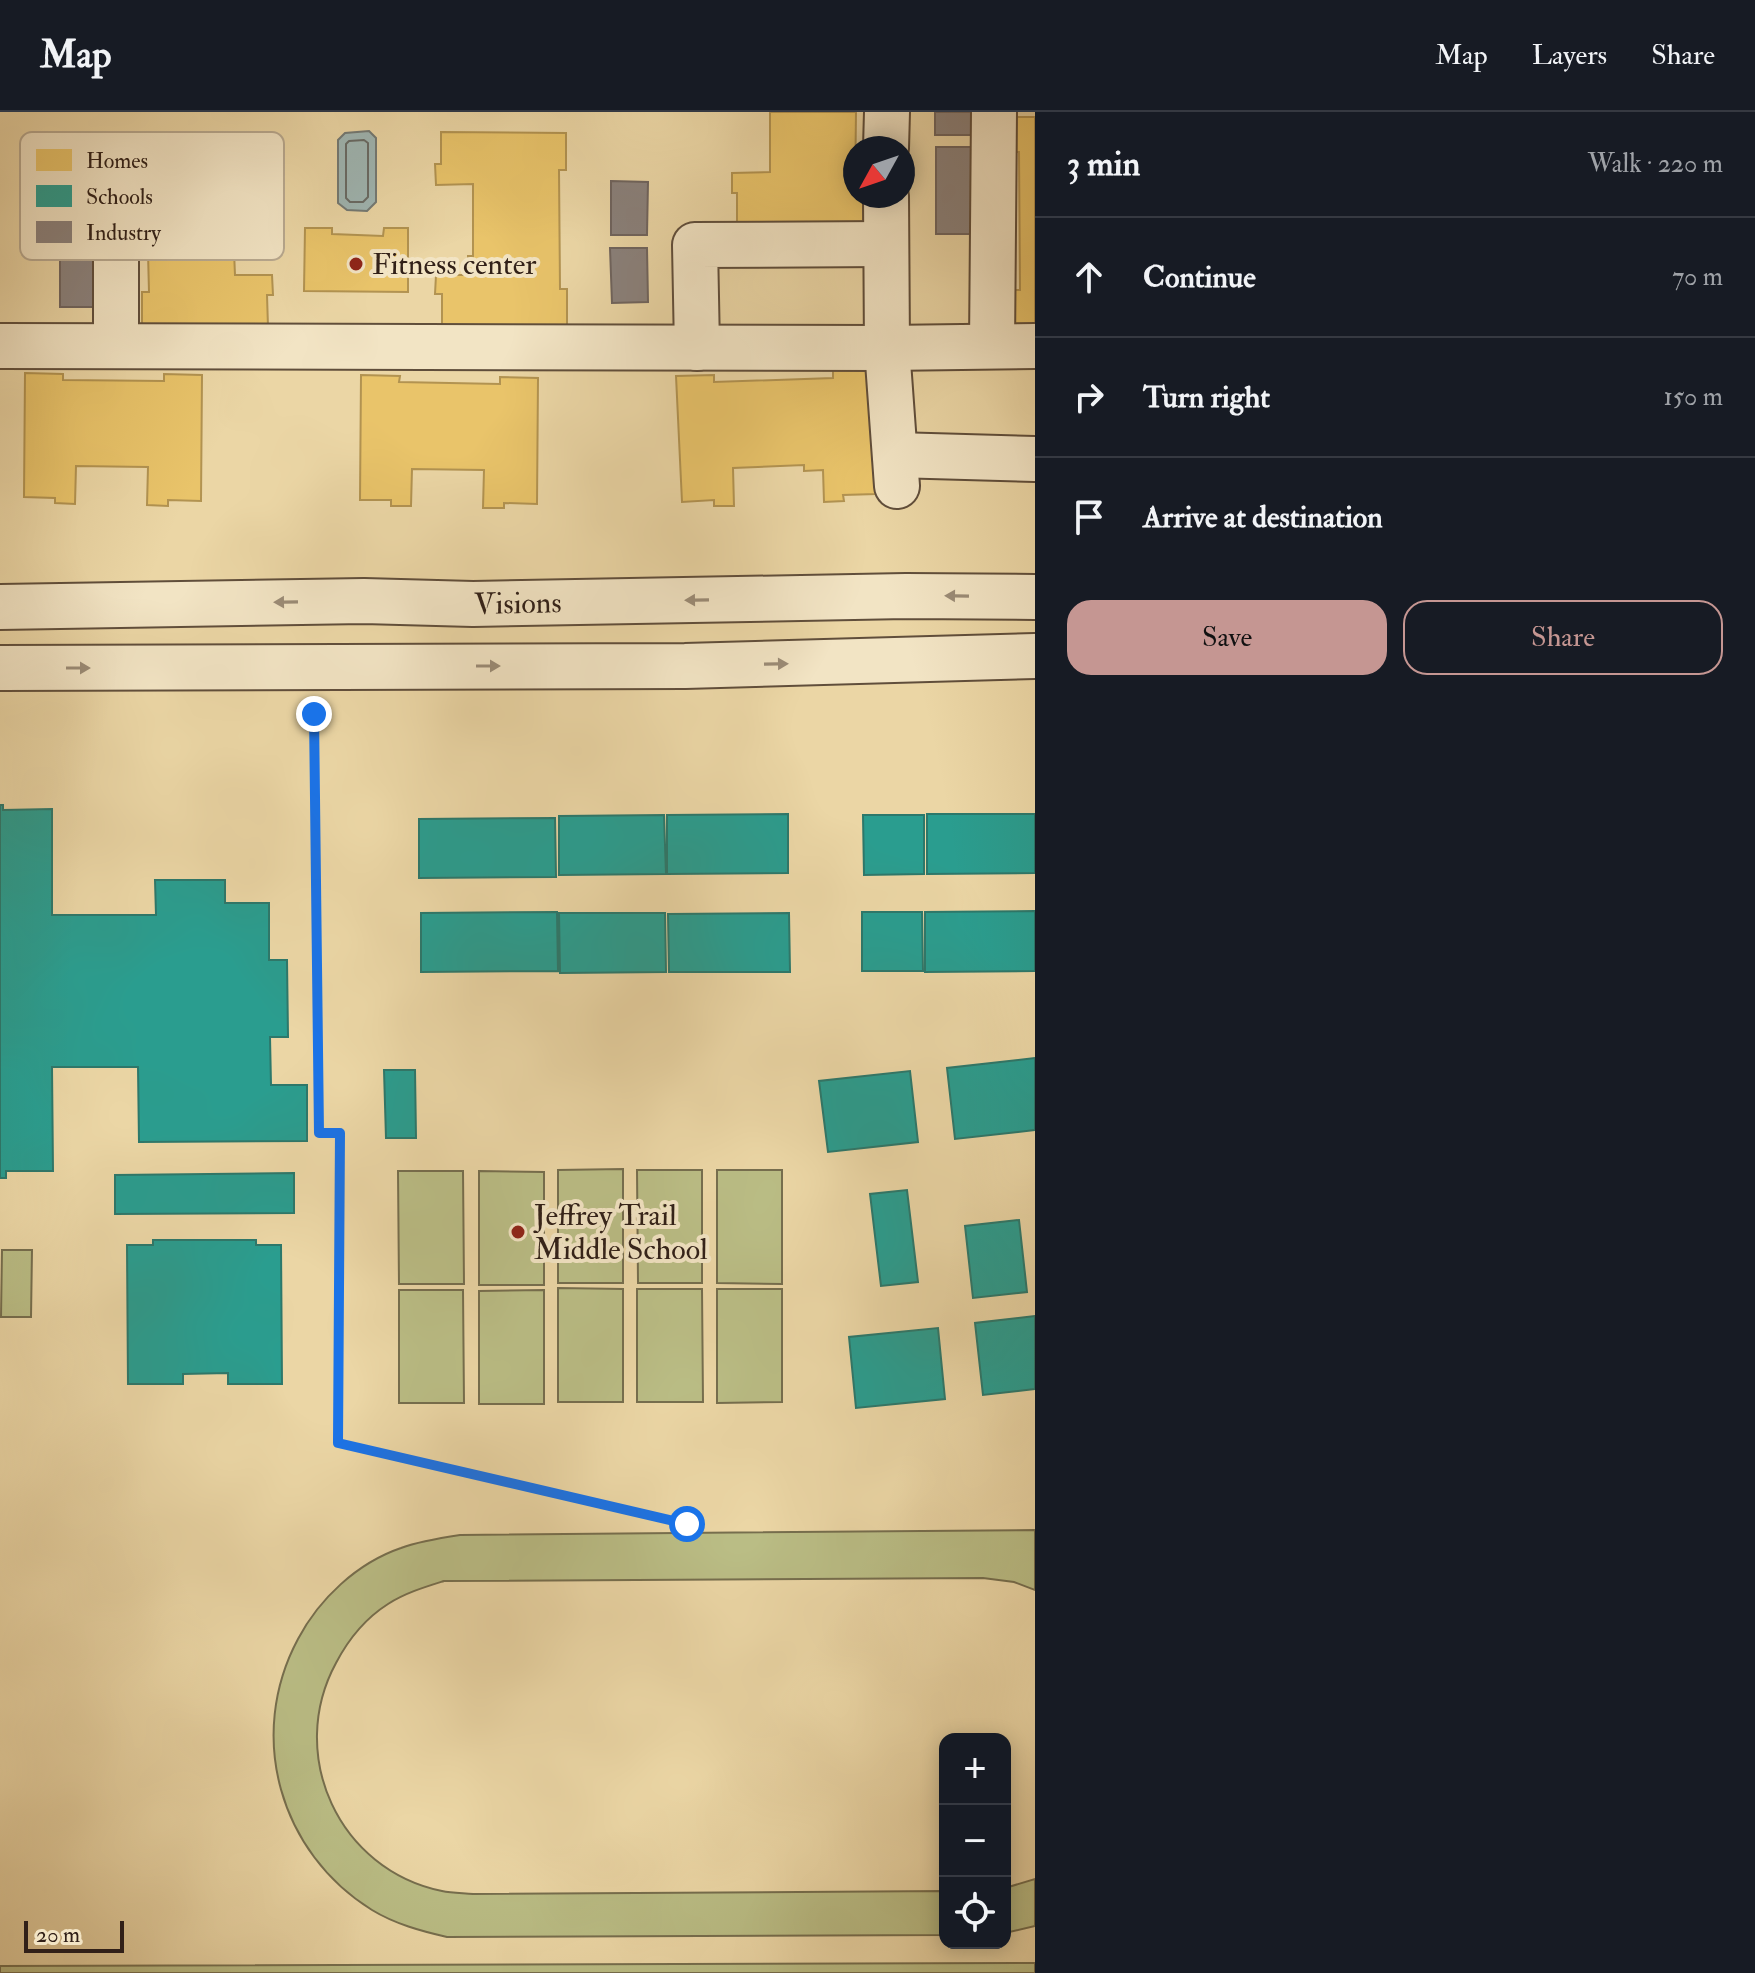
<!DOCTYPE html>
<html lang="en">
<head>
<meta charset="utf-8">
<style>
	body { margin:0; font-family:"IM FELL Double Pica",serif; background:#242831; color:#f1f3f6 }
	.controls { position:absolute; right:24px; bottom:24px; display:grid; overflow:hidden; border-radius:16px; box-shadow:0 4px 20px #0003 }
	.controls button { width:72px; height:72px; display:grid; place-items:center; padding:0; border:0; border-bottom:2px solid #363941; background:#171b24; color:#f1f3f6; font:40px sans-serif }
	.compass { position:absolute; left:843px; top:24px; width:72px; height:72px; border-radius:50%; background:#171b24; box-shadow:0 4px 20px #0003; rotate:230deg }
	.scale { position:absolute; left:24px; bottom:20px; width:100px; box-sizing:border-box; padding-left:8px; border:4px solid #312018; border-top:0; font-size:22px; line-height:28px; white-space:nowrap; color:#312018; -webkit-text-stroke:6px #f2e4c4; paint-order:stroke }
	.stop { position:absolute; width:24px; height:24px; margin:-18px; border:6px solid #1a73e8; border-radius:50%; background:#fff }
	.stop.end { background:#1a73e8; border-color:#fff; box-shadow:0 2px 8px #0008 }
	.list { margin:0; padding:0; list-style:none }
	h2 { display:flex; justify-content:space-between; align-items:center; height:104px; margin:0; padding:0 32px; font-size:34px }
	h2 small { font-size:26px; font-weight:400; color:#9ea1a6 }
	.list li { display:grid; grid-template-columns:52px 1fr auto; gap:24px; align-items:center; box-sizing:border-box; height:120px; padding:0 32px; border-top:2px solid #363941 }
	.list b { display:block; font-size:30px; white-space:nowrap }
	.list em { font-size:26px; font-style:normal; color:#9ea1a6 }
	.actions { display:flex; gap:16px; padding:24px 32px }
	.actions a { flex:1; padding:18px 0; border:2px solid #c59692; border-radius:24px; text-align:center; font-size:28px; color:#c59692 }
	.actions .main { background:#c59692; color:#111 }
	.icon { flex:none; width:44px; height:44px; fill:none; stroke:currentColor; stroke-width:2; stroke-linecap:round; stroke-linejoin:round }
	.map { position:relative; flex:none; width:1035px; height:1861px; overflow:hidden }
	header { display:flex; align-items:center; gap:48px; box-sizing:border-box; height:112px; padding:0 40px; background:#171b24; border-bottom:2px solid #363941 }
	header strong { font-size:38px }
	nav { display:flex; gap:44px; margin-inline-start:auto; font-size:28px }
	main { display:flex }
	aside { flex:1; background:#171b24 }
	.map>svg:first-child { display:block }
	.green { fill:#babd85; stroke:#766e4e; stroke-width:2 }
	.water { fill:#9fb6b3; stroke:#737a75; stroke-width:2 }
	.homes { fill:#e9c46a; stroke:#b29351; stroke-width:2 }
	.schools { fill:#2a9d8f; stroke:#2c786b; stroke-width:2 }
	.industry { fill:#8a817c; stroke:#6f645e; stroke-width:2 }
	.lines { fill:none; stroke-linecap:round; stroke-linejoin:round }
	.shore { stroke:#686b66; stroke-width:2 }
	.minor-casing { stroke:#604e3b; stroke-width:48 }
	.path { stroke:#312018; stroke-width:5; stroke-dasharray:2 4; stroke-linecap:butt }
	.minor { stroke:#f2e4c4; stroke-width:44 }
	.oneway { fill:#9b8c77 }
	.route { stroke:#1a73e8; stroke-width:10 }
	.poi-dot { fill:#8f2418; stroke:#f2e4c4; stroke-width:3 }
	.labels { text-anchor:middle; stroke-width:8; stroke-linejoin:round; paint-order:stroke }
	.poi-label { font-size:30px; fill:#312018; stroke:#f2e4c4; text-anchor:start }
	.street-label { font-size:30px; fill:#312018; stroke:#f2e4c4 }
	.key { fill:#f2e4c4; stroke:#b8a990; stroke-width:2 }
	.key-label { font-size:22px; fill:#312018 }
</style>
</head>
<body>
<header>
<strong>Map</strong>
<nav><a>Map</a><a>Layers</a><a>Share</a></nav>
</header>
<main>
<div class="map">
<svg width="1035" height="1861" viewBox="0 0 1035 1861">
	<rect width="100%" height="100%" fill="#ebd6a5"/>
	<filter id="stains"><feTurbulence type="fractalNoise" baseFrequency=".0025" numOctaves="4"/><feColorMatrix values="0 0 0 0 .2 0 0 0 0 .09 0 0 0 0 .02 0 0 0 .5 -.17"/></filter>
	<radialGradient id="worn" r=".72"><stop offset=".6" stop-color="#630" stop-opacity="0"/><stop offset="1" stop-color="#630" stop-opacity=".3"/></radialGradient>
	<path class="green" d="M623,1057V1171H558V1058Z
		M637,1058H702V1171H638Z
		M717,1058H782V1172L717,1171Z
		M398,1059H463L464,1172H399Z
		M479,1059L544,1060V1173H479Z
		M2,1138H32L31,1205H1Z
		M558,1176L623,1177V1290H558Z
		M637,1177H702L703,1290H637Z
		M717,1177H782V1290L717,1291Z
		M399,1178H463L464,1291H399Z
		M544,1178V1292H479V1179Z
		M1035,1418V1478L1014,1470L983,1466L444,1469C425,1475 405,1481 388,1492C366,1506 348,1528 336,1551C286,1643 339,1758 442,1779C452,1781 463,1781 473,1782L945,1779V1823L447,1825C421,1819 395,1812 372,1798C280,1741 246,1624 298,1527C319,1487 357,1451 401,1436C420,1429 440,1426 460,1423Z
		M1035,1767V1814L1005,1821V1776Z
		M1035,1851V1861H0V1854Z"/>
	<path class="water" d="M369,19L376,26V90L367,99L347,98L338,91V28L345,21Z"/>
	<path class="homes" d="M770,0H856L855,84H863V115L737,114V81H732V61L770,60Z
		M1012,5H1035V217H1014L1013,178H1020L1019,40H1013Z
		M262,20L263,53H269L270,73H238V92H232L235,163H272L273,183H267L268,215L142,217V180H149L146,61H138L137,22Z
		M441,20L566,21V58H559L560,177H567V216L442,215V182H435L436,163H468V144H473V72L436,73L435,52H441Z
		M305,116H332V122L383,124L384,116H408V180L304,179Z
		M871,256L876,382L843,383L844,389L824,390L823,358L804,359V353L733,356L734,394H714V388L682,390L676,264L714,263V270L833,266V258Z
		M25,261L63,262V268L164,269V262L202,263L201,389L168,388V394L147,393L148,355L76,354L75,392L55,391V386L24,385Z
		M361,263L400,264L399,270L500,272V265L538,266L537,392L504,391V396H483L484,358L412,357L411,394H391V388H360Z"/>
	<path class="schools" d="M0,693H3V698L52,697V803H156L155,768H225V791H269V848H287L288,925H270L271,973H307V1029L139,1030L138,955H52L53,1059H6V1066H0Z
		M788,702V761L667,762V703Z
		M927,702H1035V761L927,762Z
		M664,703L666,762L559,763V704Z
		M863,703H924V762L864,763Z
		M555,706L556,765L419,766V707Z
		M1035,799V859L925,860V800Z
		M557,800L558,859L421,860V801Z
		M862,800H922L923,859H862Z
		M559,801H665L666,860L560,861Z
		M789,801L790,860H669L668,802Z
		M1035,946V1018L955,1027L947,956Z
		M384,958H415L416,1026H386Z
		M910,959L918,1030L828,1040L819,969Z
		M294,1061V1101L115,1102V1063Z
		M907,1078L918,1170L881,1174L870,1082Z
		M1019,1108L1027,1180L973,1186L965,1114Z
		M153,1128H256V1133H281L282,1272H228V1261L183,1262V1272H128L127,1133H153Z
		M1035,1204V1277L983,1283L975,1211Z
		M938,1216L945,1287L856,1296L849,1225Z"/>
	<path class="industry" d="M935,0H972V23H935Z
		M936,35H972L973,122H936Z
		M611,69L648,70L647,123H611Z
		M610,136H647L648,190L612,191Z
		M60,140H97V195H60Z"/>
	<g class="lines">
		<path class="shore" d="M364,28L368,31V85L363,90H350L346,86V32L349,29Z"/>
		<defs>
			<g id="minor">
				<path d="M886,36L887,0"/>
				<path d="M116,46V234"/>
				<path d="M886,84L887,236L897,374"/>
				<path d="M0,234L887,236L1035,234"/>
				<path d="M992,234L994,0"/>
				<path d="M697,236L695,133L886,132"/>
				<path d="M895,343L1035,347"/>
				<path id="s1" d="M0,495L364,489L473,492L906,484L1035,485"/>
				<path d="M0,556L685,554L1035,544"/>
			</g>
		</defs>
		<use href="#minor" class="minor-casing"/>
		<path class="path" d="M314,602L319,1021H340L338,1331L687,1412"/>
		<use href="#minor" class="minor"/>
	</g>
	<defs><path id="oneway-solid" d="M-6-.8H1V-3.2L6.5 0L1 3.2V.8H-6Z" transform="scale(2)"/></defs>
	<g class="oneway">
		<use href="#oneway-solid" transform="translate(957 484) rotate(-179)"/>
		<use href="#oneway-solid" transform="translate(697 488) rotate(179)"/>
		<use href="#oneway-solid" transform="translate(286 490) rotate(179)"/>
		<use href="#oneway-solid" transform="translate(776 552) rotate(-1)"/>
		<use href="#oneway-solid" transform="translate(488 554)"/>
		<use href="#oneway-solid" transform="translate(78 556)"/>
	</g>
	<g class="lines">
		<path class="route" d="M314,602L319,1021H340L338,1331L687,1412"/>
	</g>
	<g class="poi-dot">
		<circle cx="356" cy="152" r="8"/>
		<circle cx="518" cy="1120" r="8"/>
	</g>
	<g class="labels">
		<g class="poi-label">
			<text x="372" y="162">Fitness center</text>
			<text x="534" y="1113">Jeffrey Trail<tspan x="534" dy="34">Middle School</tspan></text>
		</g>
		<g class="street-label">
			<text dy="10" stroke="none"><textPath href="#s1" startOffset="518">Visions</textPath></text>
		</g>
	</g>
	<rect x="20" y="20" width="264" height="128" rx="12" class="key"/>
	<rect x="36" y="37" width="36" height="22" fill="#e9c46a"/>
	<rect x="36" y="73" width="36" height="22" fill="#2a9d8f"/>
	<rect x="36" y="109" width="36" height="22" fill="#8a817c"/>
	<g class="key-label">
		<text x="86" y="56">Homes</text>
		<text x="86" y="92">Schools</text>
		<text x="86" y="128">Industry</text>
	</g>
	<rect width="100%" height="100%" filter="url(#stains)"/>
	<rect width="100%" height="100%" fill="url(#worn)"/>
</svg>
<div class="controls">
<button>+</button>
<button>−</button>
<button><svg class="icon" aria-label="locate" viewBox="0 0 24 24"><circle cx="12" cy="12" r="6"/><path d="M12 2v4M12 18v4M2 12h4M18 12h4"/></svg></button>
</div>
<svg class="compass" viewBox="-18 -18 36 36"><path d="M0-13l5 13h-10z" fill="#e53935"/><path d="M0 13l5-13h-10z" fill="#9ea1a6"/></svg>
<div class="scale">20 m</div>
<div class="stop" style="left:687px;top:1412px"></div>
<div class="stop end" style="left:314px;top:602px"></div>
</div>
<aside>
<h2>3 min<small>Walk · 220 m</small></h2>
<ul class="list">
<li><svg class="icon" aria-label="ahead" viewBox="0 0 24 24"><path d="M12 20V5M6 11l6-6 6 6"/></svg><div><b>Continue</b></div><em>70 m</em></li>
<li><svg class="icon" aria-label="right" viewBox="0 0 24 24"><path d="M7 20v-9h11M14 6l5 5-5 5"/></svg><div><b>Turn right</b></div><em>150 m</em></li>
<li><svg class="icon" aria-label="arrive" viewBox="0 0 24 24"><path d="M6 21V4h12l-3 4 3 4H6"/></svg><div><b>Arrive at destination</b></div></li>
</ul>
<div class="actions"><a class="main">Save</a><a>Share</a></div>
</aside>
</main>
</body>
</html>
